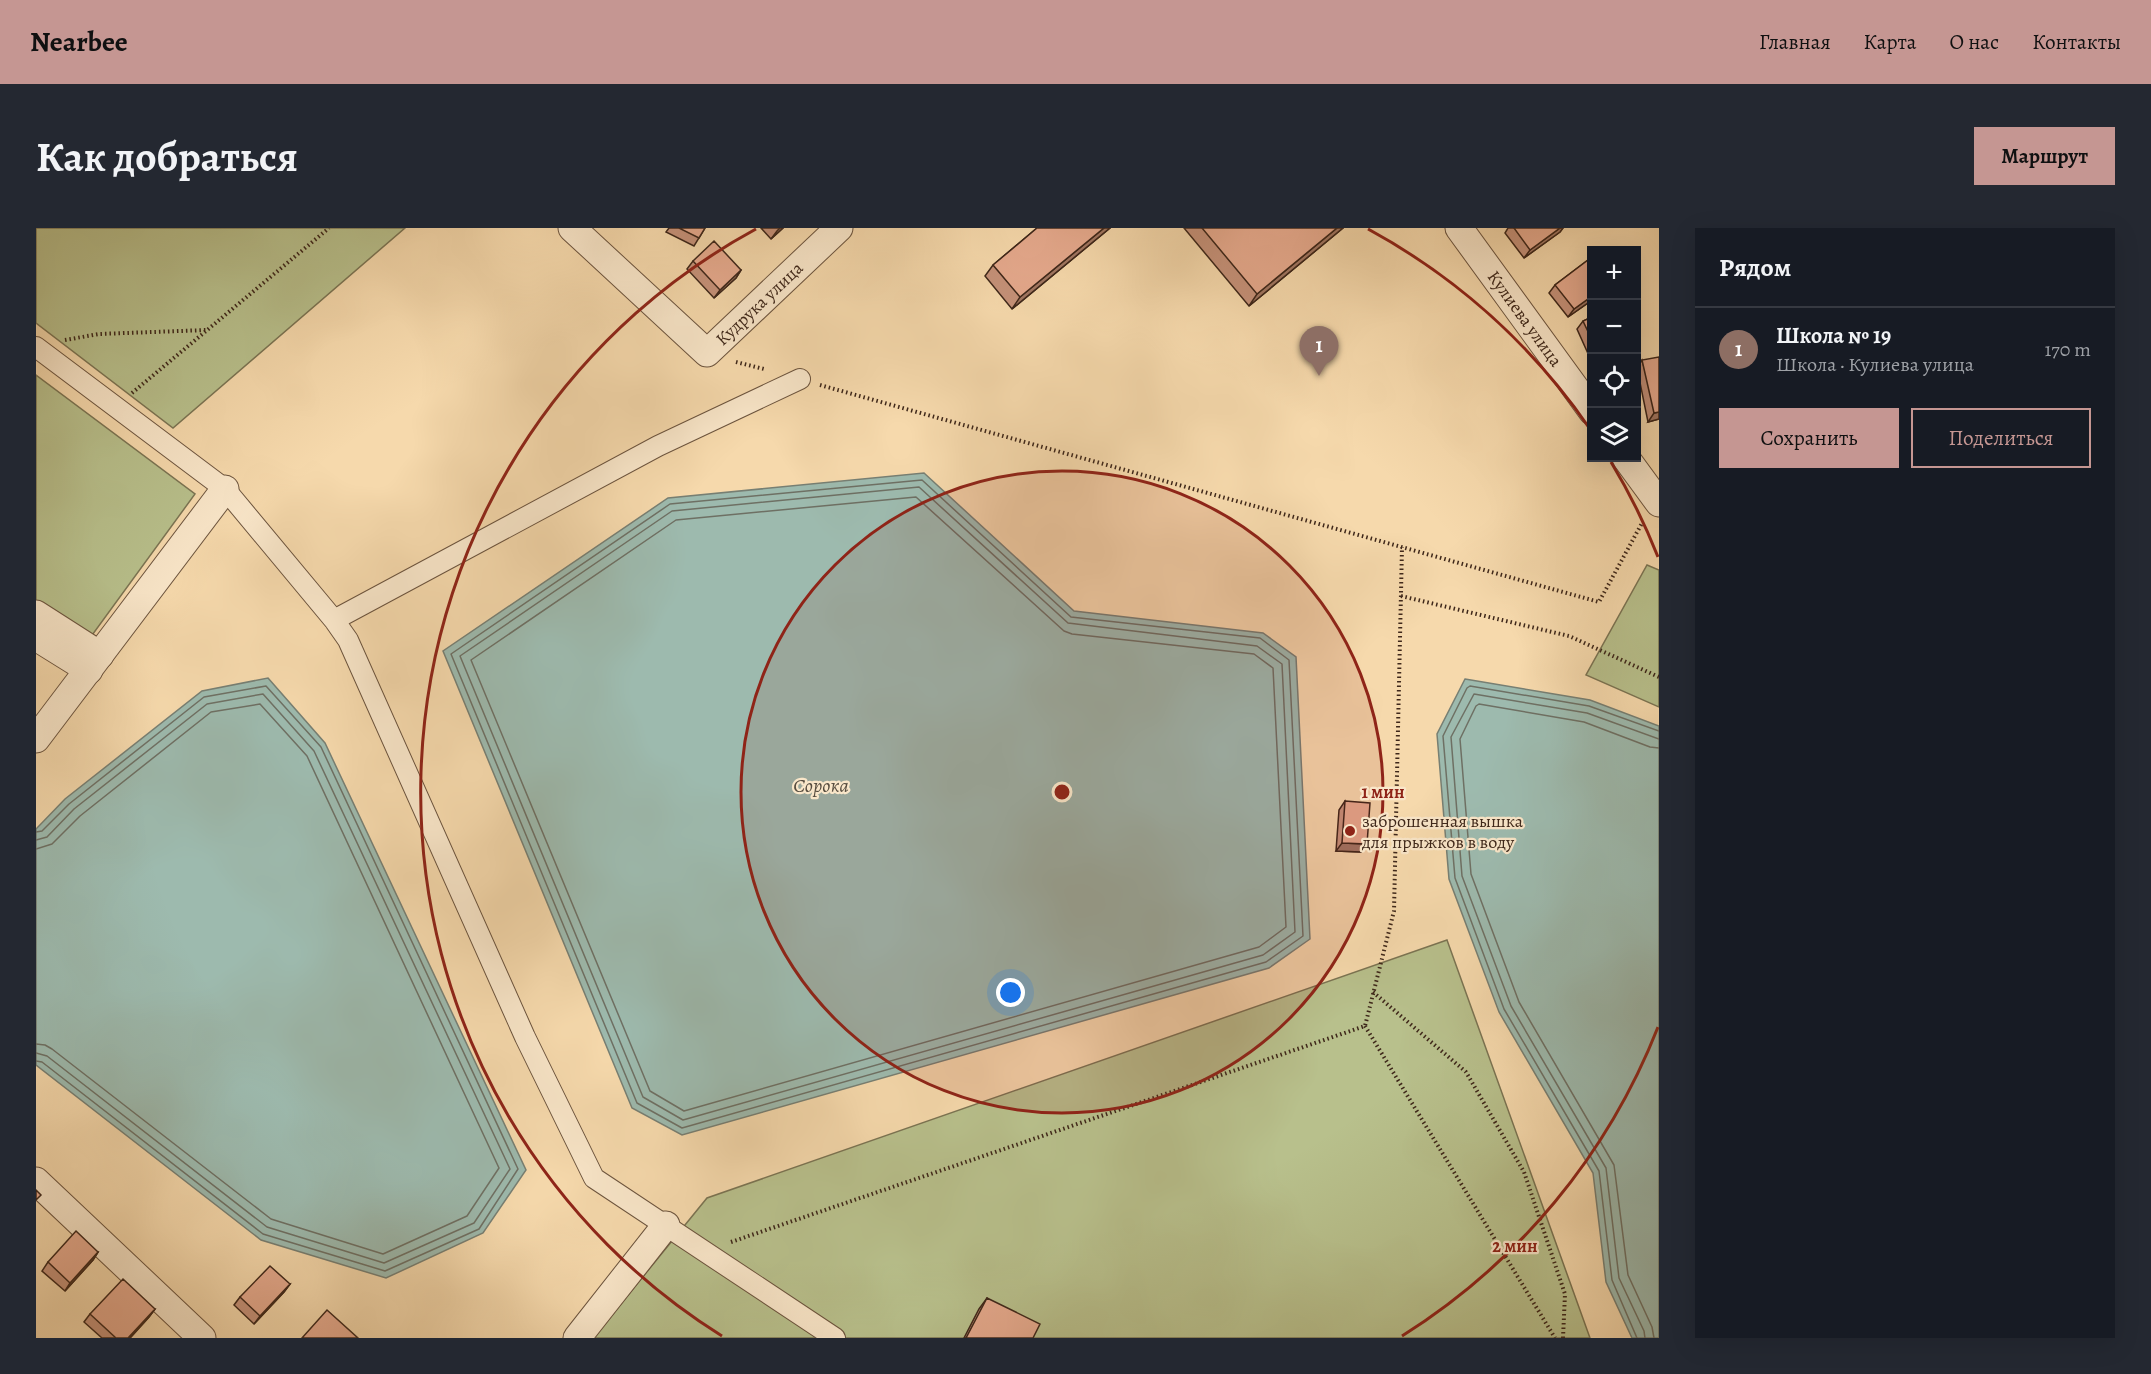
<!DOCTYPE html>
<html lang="ru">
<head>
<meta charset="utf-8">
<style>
	body { margin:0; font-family:Alegreya,serif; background:#242831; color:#f1f3f6 }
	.controls { position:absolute; right:18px; top:18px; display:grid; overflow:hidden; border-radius:0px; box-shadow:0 6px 24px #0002 }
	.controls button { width:54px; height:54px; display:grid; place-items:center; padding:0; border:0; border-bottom:2px solid #363941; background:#171b24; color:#f1f3f6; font:30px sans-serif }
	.you { position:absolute; left:975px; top:765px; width:21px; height:21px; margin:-15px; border:4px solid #fff; border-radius:50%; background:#1a73e8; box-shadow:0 0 0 9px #1a73e833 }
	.badge { display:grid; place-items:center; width:39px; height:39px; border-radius:50%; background:#c59692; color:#fff; font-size:20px; font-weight:700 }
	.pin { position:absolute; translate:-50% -50px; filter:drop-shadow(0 2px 3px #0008) }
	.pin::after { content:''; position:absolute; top:32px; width:21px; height:18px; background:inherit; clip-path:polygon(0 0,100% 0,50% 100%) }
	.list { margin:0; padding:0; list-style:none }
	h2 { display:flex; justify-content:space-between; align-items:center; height:78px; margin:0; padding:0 24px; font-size:26px }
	h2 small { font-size:20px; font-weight:400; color:#9ea1a6 }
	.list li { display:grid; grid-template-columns:39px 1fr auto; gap:18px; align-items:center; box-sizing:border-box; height:84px; padding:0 24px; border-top:2px solid #363941 }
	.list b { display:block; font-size:22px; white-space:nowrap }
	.list p { margin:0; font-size:20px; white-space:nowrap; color:#9ea1a6 }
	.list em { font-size:20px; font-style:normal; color:#9ea1a6 }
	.actions { display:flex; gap:12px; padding:18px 24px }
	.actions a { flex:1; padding:14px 0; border:2px solid #c59692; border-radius:0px; text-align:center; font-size:21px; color:#c59692 }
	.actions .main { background:#c59692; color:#111 }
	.icon { flex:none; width:33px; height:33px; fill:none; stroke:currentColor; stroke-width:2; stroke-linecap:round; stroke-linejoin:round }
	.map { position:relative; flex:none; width:1623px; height:1110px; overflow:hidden; border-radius:0px }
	header { display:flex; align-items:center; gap:36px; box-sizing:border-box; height:84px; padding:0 30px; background:#c59692; color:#111 }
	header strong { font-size:28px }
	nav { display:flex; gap:33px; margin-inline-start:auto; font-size:21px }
	.intro { display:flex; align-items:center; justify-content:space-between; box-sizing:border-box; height:144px; padding:0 36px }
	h1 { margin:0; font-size:42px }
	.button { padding:15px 27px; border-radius:0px; background:#c59692; color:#111; font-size:21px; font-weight:700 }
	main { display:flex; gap:36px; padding:0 36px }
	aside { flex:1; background:#171b24; border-radius:0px; box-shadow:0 6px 24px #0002 }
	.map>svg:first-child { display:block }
	.green { fill:#b8c08c; stroke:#7b7453; stroke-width:1.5 }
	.water { fill:#9dbaae; stroke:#777f73; stroke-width:1.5 }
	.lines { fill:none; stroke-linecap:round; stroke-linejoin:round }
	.shore { stroke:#6e7064; stroke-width:1.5 }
	.pedestrian-casing { stroke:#6c543e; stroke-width:22 }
	.minor-casing { stroke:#6c543e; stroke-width:29 }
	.path { stroke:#3e271a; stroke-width:4; stroke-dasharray:1.5 3; stroke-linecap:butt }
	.pedestrian { stroke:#f9e6c9; stroke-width:20 }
	.minor { stroke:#f9e6c9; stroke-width:27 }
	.wall { fill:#c6927a; stroke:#3e271a; stroke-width:1.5 }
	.shaded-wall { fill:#a17763; stroke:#3e271a; stroke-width:1.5 }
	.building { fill:#e6aa8e; stroke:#3e271a; stroke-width:1.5 }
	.ring { fill:none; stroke:#8f2418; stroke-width:3 }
	.poi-dot { fill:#8f2418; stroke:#f9e6c9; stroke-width:2 }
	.labels { text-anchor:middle; stroke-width:4.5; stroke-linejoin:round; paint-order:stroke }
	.street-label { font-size:18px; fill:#3e271a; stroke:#f9e6c9 }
	.poi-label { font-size:18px; fill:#3e271a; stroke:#f9e6c9; text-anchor:start }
	.water-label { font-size:20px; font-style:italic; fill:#564c3f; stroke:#f9e6c9 }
	.centre { fill:#8f2418; stroke:#f9e6c9; stroke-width:3 }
	.ring-label { font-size:18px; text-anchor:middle; font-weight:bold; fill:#8f2418; stroke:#f9e6c9; stroke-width:4.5; stroke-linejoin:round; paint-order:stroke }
</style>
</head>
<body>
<header>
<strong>Nearbee</strong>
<nav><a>Главная</a><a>Карта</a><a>О нас</a><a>Контакты</a></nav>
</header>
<div class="intro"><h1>Как добраться</h1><a class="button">Маршрут</a></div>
<main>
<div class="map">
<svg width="1623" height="1110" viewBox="0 0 1623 1110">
	<rect width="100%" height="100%" fill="#f6d9ac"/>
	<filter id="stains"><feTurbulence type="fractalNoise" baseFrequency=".00333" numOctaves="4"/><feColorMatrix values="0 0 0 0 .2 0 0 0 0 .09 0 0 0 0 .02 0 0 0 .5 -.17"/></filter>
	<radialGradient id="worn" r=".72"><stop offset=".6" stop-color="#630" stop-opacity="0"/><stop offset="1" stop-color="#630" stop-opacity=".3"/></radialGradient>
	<path class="green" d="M0,0H369L137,200L0,95Z
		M0,147L159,266L54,410L0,374Z
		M1611,337L1623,342V479L1550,447Z
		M1411,712L1554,1110H557L671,970Z"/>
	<path class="water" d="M888,245L1038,383L1227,405L1260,429L1274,711L1233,740L646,907L596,880L407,423L632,270Z
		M232,450L289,515L490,942L447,1005L350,1050L225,1012L0,837V601L29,571L166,463Z
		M1429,451L1554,472L1623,498V1110H1596L1570,1054L1557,945L1463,784L1413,651L1401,506Z"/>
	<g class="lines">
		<path class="shore" d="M886,252L1035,389L1224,410L1253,432L1267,708L1230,734L646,900L601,875L415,426L634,276Z
			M883,259L1032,395L1221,418L1246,436L1259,704L1227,727L647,892L607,869L424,428L636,283Z
			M880,269L1028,403L1036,406L1218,426L1237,440L1250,699L1223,719L648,883L614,863L435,432L640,292Z
			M0,604L6,603L33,576L168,469L230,458L285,519L482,941L443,1001L349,1043L227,1006L6,834L0,833
			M0,612L11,609L38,581L171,476L227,466L278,523L474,941L438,995L348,1035L231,999L11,828L0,825
			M0,621L16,616L44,588L175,484L224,476L271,528L463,940L431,988L347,1026L235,991L16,821L9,817L0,816
			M1601,1110L1576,1052L1563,943L1468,781L1419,650L1407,508L1431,460L1434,458L1553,478L1623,503
			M1609,1110L1608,1103L1583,1050L1570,940L1475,778L1426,648L1415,509L1438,466L1551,485L1623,511
			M1618,1110L1616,1099L1592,1047L1578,937L1483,774L1435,646L1424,511L1440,478L1443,476L1548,494L1614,519L1623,520"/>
		<defs>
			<path id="pedestrian" d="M0,119L189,261L298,392L312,412L489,809L558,950L799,1110
				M298,392L622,218L764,151"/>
			<g id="minor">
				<path id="s1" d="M536,0L671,125L803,0"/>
				<path id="s2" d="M1423,0L1556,183"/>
				<path d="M1590,230L1623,275"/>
				<path d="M0,386L64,427"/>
				<path d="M0,409L53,442"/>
				<path d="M0,511L189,261"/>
				<path d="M0,953L166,1110"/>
				<path d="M541,1110L630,997"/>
			</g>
		</defs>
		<use href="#pedestrian" class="pedestrian-casing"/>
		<use href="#minor" class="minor-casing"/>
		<path class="path" d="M29,112L63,106L171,102
			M700,134L728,141
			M784,157L1563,374L1606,295
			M96,165L293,0
			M1365,368L1533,408L1623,449
			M1337,764L1430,844L1488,944L1529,1066L1527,1110
			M1329,798L1519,1110
			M695,1014L1329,798L1358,683L1366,319"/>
		<use href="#pedestrian" class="pedestrian"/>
		<use href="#minor" class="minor"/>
	</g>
	<path class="wall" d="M633,0H669L658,18L630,4Z
		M725,0H747L735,11Z
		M1001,0H1074L976,81L949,48L957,37Z
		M1148,0H1307L1213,78Z
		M1472,0H1527L1524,4L1488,30L1469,5Z
		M1556,29V72L1532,89L1513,65L1519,57Z
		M657,33L705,42L700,50L678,70L651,41Z
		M1556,89V129L1554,130L1541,101L1547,93Z
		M1606,132L1623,191L1612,194L1601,140Z
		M1309,573L1325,624L1300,623L1303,582Z
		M62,1024L57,1032L29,1063L6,1043L12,1034Z
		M254,1056L248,1064L218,1096L198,1077L204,1069Z
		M951,1070L997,1110H928L943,1081Z
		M119,1081L113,1089L94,1110H66L48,1094L54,1086Z"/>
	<path class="shaded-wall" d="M744,0H747L735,11L741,3Z
		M1068,0H1074L976,81L984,69Z
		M1301,0H1307L1213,78L1221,66Z
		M1524,0H1527L1524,4L1488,30L1494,22Z
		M705,42L700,50L678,70L684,62Z
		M1556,68V72L1532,89L1538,81Z
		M1623,184V191L1612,194L1618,185Z
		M1306,615L1331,616L1325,624L1300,623Z
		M62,1024L57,1032L29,1063L34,1055Z
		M254,1056L248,1064L218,1096L224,1088Z
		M119,1081L113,1089L94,1110H92Z"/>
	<path class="building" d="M643,0H669L663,10Z
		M1001,0H1068L984,69L957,37Z
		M1166,0H1301L1221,66Z
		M1478,0H1524L1494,22Z
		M678,13L705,42L684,62L657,33Z
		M1556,29V68L1538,81L1519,57Z
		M1556,89V112L1547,93Z
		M1600,95L1604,101L1600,103Z
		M1623,129V184L1618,185L1606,132Z
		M1309,573L1334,575L1331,616L1306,615Z
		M0,962L5,967L0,972Z
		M40,1003L62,1024L34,1055L12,1034Z
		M234,1038L254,1056L224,1088L204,1069Z
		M87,1051L119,1081L92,1110H80L54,1086Z
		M951,1070L1004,1096L997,1110H930Z
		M291,1082L322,1110H266Z"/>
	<circle cx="1026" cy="564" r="321" fill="#8f2418" fill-opacity=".12"/>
	<g class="ring">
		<circle cx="1026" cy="564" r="321"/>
		<path d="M1622 799A641 641 0 0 1 1366 1108M686 1108A641 641 0 0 1 720 1M1332 1A641 641 0 0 1 1554 201M1575 234A641 641 0 0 1 1622 329"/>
	</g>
	<circle class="poi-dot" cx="1314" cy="603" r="6"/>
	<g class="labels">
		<g class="street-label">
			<text dy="6" stroke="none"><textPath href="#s1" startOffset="256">Кудрука улица</textPath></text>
			<text dy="6" stroke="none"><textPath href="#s2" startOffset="112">Кулиева улица</textPath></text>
		</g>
		<g class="poi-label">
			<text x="1326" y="599">заброшенная вышка<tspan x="1326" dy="21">для прыжков в воду</tspan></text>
		</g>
		<g class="water-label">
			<text x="785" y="564">Сорока</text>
		</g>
	</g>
	<circle cx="1026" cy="564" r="9" class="centre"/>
	<g class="ring-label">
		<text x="1347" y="570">1 мин</text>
		<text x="1479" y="1024">2 мин</text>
	</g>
	<rect width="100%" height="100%" filter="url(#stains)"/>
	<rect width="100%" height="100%" fill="url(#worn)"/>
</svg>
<div class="controls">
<button>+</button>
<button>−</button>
<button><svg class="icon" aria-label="locate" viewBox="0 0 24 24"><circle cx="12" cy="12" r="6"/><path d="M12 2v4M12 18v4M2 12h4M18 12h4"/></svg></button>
<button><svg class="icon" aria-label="layers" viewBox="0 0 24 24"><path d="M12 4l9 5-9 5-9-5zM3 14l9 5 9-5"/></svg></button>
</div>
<div class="you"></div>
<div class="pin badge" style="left:1283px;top:148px;background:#8d6e63">1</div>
</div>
<aside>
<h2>Рядом<small></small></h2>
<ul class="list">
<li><span class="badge" style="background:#8d6e63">1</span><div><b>Школа № 19</b><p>Школа · Кулиева улица</p></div><em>170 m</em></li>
</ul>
<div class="actions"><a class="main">Сохранить</a><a>Поделиться</a></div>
</aside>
</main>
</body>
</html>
